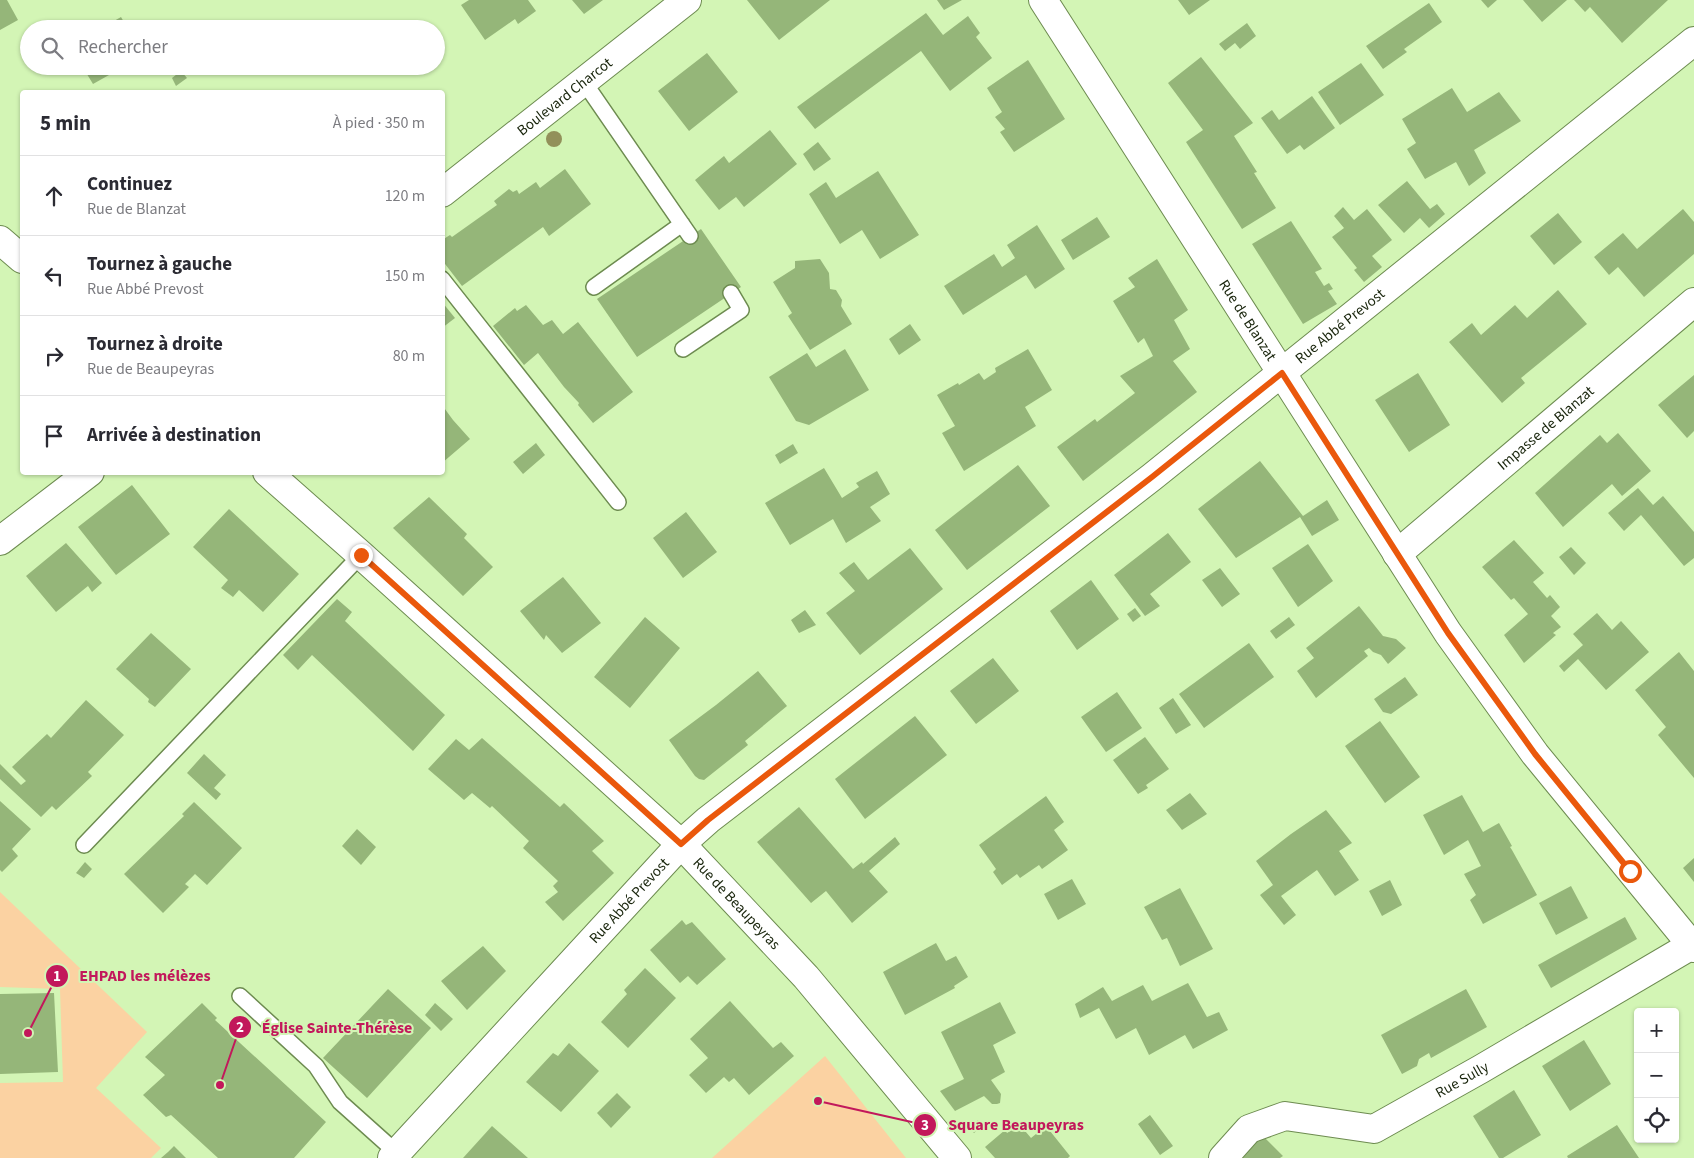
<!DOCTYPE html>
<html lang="fr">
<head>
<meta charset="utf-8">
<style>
	body { margin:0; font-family:"Source Sans 3",sans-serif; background:#f2f2f3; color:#2b2b33 }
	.controls { position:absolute; right:15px; bottom:15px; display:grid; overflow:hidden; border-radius:5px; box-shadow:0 1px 4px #0004 }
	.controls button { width:45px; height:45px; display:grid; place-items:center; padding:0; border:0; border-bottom:1px solid #e1e1e2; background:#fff; color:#2b2b33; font:25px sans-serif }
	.stop { position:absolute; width:15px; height:15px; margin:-11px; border:4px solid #ea580c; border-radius:50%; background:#fff }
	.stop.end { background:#ea580c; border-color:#fff; box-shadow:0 1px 5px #0008 }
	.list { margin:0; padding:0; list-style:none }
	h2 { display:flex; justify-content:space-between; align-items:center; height:65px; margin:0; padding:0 20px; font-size:21px }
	h2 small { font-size:16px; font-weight:400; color:#7c7c81 }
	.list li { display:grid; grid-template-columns:32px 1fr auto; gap:15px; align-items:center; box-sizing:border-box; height:80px; padding:0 20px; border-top:1px solid #e1e1e2 }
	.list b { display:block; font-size:19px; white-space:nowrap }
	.list p { margin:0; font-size:16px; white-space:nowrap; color:#7c7c81 }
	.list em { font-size:16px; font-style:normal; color:#7c7c81 }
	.icon { flex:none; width:28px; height:28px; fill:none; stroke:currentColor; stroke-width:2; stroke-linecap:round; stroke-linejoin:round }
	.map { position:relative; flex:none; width:1694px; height:1158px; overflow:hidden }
	.search { position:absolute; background:#fff; box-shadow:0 1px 4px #0004; left:20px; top:20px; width:425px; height:55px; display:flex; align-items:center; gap:12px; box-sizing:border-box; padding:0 18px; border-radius:28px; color:#7c7c81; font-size:19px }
	.panel { position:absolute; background:#fff; box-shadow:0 1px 4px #0004; left:20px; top:90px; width:425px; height:385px; border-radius:5px }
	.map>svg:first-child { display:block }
	.green { fill:#fbd2a2 }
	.building { fill:#95b679 }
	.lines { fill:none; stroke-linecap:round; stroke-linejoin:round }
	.service-casing { stroke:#6d8b50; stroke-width:18 }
	.minor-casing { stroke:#6d8b50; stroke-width:30 }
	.tertiary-casing { stroke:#6d8b50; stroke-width:30 }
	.service { stroke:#fff; stroke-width:15 }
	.minor { stroke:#fff; stroke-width:28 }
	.tertiary { stroke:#fff; stroke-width:28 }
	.tree { fill:#92905a }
	.route { stroke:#ea580c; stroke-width:6 }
	.labels { text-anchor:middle; stroke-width:4; stroke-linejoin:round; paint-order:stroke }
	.street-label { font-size:15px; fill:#18240b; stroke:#d3f5b5 }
	.leader { fill:none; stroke:#c2185b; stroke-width:2 }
	.callout-dot { fill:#c2185b; stroke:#d3f5b5; stroke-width:2 }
	.mark-label { font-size:15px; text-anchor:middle; font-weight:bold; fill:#fff }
	.callout-label { font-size:16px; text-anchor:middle; font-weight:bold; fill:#c2185b; stroke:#d3f5b5; stroke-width:4; stroke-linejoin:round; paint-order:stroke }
</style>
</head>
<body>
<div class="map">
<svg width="1694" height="1158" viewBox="0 0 1694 1158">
	<rect width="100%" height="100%" fill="#d3f5b5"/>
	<path class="green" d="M0,892L147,1032L96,1088L161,1148L151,1158H0V1083L63,1082L60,989L0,987Z
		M825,1056L906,1158H712Z"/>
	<path class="building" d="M0,0H7L18,20L0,30Z
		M469,0H528L536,11L518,24L515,19L485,40L461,5Z
		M572,0H603L584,14Z
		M747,0H830L779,40Z
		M937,0H962L944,10Z
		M1178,0H1210L1189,15Z
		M1481,0H1497L1488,8Z
		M1523,0H1567L1542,22Z
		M1574,0H1668L1622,43L1590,7L1585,12Z
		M1429,3L1442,22L1404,49L1407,52L1383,69L1366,46Z
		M926,13L943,35L968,16L980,33L976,37L992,58L950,91L921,51L815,129L797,107Z
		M121,17L128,29H100Z
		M1247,23L1256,36L1240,49L1235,43L1225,51L1219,44Z
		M707,53L738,92L689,131L658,91Z
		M1201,57L1253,123L1234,136L1257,172L1254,173L1276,208L1242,229L1186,142L1203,130L1168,83Z
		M1028,60L1065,119L1014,152L1000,132L1005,129L995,117L1002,112L987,88Z
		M1361,63L1384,95L1340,125L1318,92Z
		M82,66H125L93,84Z
		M181,71L187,78L176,86L172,78Z
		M1452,88L1467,112L1499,92L1521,121L1474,150L1486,173L1469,186L1456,162L1425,179L1407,149L1416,143L1402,119Z
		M1312,96L1335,128L1304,150L1300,145L1287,154L1261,118L1272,110L1279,120Z
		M770,130L797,164L744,207L736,197L719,210L695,180L724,156L729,163Z
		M818,142L831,159L814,171L803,154Z
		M565,169L591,204L549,236L543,227L462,286L442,260V240L450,235L452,237L497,205L494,201L509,189L513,192L517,190L519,194L536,182L540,188Z
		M878,171L919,235L880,259L862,230L840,244L809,194L826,182L836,198Z
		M1407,181L1430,209L1437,204L1445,214L1429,228L1420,218L1404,233L1378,205Z
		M1343,207L1354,220L1367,209L1392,240L1372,256L1382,267L1364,282L1354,270L1357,268L1332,237L1344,228L1334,216Z
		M1683,209L1694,222V254L1644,297L1618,267L1609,275L1594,257L1623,233L1637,249Z
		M1558,213L1582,242L1554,265L1530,236Z
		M1097,217L1110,237L1073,260L1061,240Z
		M1291,221L1322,269L1315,272L1324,286L1329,283L1333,289L1328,291L1337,304L1303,324L1252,244Z
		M1037,225L1065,269L1035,289L1026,275L963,315L944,286L994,254L1002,267L1015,258L1007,245Z
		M701,229L741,287L637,357L597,299Z
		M820,259L829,273L830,289L836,290L842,300L841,306L852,324L810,350L788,316L792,313L773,282L795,268V261Z
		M1157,259L1188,310L1174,320L1190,349L1173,361L1197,392L1083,481L1057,447L1095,419L1097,422L1135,393L1120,376L1153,356L1144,338L1138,343L1113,301L1135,287L1128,278Z
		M1558,290L1587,324L1521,378L1525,383L1502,403L1449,342L1472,323L1481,335L1515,305L1527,318Z
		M442,302L455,318L442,328Z
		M526,305L543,325L552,320L563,334L578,322L633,392L593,423L578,405L579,403L564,387L538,353L524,365L493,326L515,308L517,311Z
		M910,324L921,340L899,355L889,339Z
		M845,349L869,390L809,425L796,421L769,377L807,353L816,367Z
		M1028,349L1052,390L1025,407L1036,426L964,471L942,433L955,426L937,395L958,383L959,385L979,373L984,380L996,372L995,368Z
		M1418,373L1450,425L1409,452L1375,400Z
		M1694,375V431L1687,438L1658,405Z
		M442,405L453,420L470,439L442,463Z
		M1618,433L1651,471L1622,496L1612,484L1563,527L1535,493L1600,435L1607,443Z
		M536,443L545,455L523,474L513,462Z
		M793,444L798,453L780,464L775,455Z
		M1260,461L1303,516L1327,500L1339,520L1312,536L1300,517L1236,558L1198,509Z
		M1018,465L1050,506L967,570L935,530Z
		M824,468L842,498L859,487L856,483L877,471L890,494L870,507L881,521L846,543L833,519L790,545L765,503Z
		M132,485L170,534L116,575L78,527Z
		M1638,488L1653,505L1663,496L1694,532V558L1684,566L1641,515L1624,531L1608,513Z
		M429,497L467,534L464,538L493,567L463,596L393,528Z
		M229,509L299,574L263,612L239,590L233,597L221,588L228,580L193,547Z
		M686,512L717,552L683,578L653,538Z
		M1168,533L1191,562L1150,594L1160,606L1145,616L1114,575Z
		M1514,540L1544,573L1533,582L1547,598L1550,595L1560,607L1551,616L1561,627L1553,633L1556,635L1524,663L1504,635L1528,614L1514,598L1511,600L1482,567Z
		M66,543L102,583L92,592L88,586L56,612L26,576Z
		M1308,544L1333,581L1298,607L1272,568Z
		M1571,547L1586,563L1574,575L1559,557Z
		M910,548L943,589L860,655L826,613L855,591L839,573L854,562L868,580Z
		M1220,568L1240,594L1222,607L1202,580Z
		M563,577L601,623L562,653L546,635L544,640L520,611Z
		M1091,580L1119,619L1077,650L1050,611Z
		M337,599L352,612L345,621L445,715L413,751L312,655L298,670L283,655Z
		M1359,606L1383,636L1396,639L1406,648L1388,664L1381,655L1373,652L1369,648L1364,651L1368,656L1316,698L1297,671L1314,658L1306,648Z
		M1135,608L1141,616L1133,622L1127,614Z
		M805,610L816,625L799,633L791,620Z
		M1597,613L1612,630L1621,621L1649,652L1606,690L1578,659L1564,672L1559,666L1583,645L1573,634Z
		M645,617L680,648L630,708L594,677Z
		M1289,617L1295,625L1276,639L1270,631Z
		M151,633L191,669L155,707L148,702L149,699L116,669Z
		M1249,643L1274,677L1204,728L1179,694Z
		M1679,652L1694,671V778L1658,735L1666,727L1635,690Z
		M993,658L1019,691L976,724L950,691Z
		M758,671L787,706L745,741L748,745L704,780L699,779L695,776L669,740L716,705Z
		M1405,677L1418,695L1391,714L1383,712L1374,699Z
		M1117,692L1142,728L1106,752L1081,717Z
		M1173,698L1191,725L1176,734L1159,708Z
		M86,700L124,735L88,772L92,776L56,810L52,806L41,817L0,779V764L21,785L26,781L12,767L47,734L51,738Z
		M915,716L947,755L865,819L835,779Z
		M1380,721L1420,777L1385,803L1345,746Z
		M1145,737L1169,769L1146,785L1148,788L1138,794L1113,760Z
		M482,738L560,807L564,803L604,841L592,851L614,873L563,921L545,902L558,892L553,886L558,881L523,848L529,841L492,806L490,808L472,793L464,800L428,769L456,739L469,750Z
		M204,754L226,775L214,788L221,794L216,800L187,773Z
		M1190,793L1207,814L1182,830L1166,810Z
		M1462,795L1483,832L1499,823L1512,846L1510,847L1512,850L1537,895L1483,924L1470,900L1476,895L1464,874L1481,866L1468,840L1444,855L1423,815Z
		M1046,796L1064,822L1054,830L1068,850L1042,869L1039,865L1020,878L1017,874L1002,885L993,872L996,869L979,845Z
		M0,801L31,829L12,849L18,856L2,872L0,870Z
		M194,802L242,848L207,885L195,874L185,884L189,887L163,913L124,874L184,816L182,814Z
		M799,807L853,869L862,862L863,864L895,837L900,844L869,871L888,892L852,923L826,891L811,903L757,842Z
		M1326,810L1352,843L1339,851L1359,880L1335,896L1317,870L1281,896L1296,915L1284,925L1260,895L1273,885L1256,861L1291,834Z
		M357,829L376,847L361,865L342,846Z
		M1694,858V882L1683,868Z
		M85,862L92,869L84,878L76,873Z
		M1072,879L1086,904L1058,920L1044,894Z
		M1390,880L1402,905L1382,916L1369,891Z
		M1571,886L1588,918L1556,935L1539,903Z
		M1180,888L1213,949L1180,966L1167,938L1162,940L1144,907Z
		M1625,917L1637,939L1551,988L1538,965Z
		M682,920L686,925L692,922L726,959L697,985L688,976L680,983L650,950Z
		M936,943L946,961L956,956L968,977L954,986L955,988L905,1015L883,972Z
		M483,946L506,971L467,1010L441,981Z
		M645,968L676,998L628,1048L601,1022L627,994L624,990Z
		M1188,983L1207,1017L1219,1012L1228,1030L1193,1049L1185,1035L1149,1055L1136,1028L1116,1039L1099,1008L1080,1018L1075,1004L1103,987L1112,1001L1143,985L1152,1001Z
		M388,989L431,1028L367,1098L323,1058Z
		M1466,989L1487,1027L1431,1058L1429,1053L1419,1059L1417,1066L1402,1074L1381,1035Z
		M54,993L58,1072L0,1074V994Z
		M730,1001L773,1048L781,1042L794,1056L749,1095L734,1078L729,1082L724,1077L706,1093L689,1075L708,1058L690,1039Z
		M1000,1002L1016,1033L993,1045L1005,1072L991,1080L1001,1094L1000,1103L997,1104H992L984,1096L955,1111L940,1091L964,1079L941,1032Z
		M202,1003L217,1018L215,1020L326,1122L294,1158H218L171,1115L166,1117L143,1095L165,1075L145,1057Z
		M435,1003L453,1019L441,1031L425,1015Z
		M1584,1040L1611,1084L1570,1111L1542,1066Z
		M569,1043L599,1071L561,1112L526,1082L553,1053L558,1056Z
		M1514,1090L1541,1135L1503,1158H1499L1473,1116Z
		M617,1093L631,1107L611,1128L597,1113Z
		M1150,1115L1173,1146L1160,1155L1138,1124Z
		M978,1120L982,1126L974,1133L969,1127Z
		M1020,1125L1031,1138L1046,1126L1070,1156L1068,1158H995L985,1147L1005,1130L1007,1133Z
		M1617,1125L1639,1158H1568L1567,1156Z
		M492,1126L528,1158H463Z
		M1263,1136L1283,1156L1280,1158H1237L1253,1139Z
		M174,1146L186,1158H161L168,1152Z"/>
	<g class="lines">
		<defs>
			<path id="service" d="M584,82L690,236
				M442,279L618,502
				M594,287L682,224
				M683,349L741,310L731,293
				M84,845L361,555
				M240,996L316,1066L340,1102L397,1153"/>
			<g id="minor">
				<path d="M0,240L22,259"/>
				<path id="s1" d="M267,472L361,555L681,844L806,977L957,1158"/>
				<path id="s2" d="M1397,554L1694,302"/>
				<path id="s3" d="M1223,1158L1249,1129L1285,1116L1374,1129L1481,1069L1692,945"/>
			</g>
			<g id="tertiary">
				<path id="s4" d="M1043,0L1448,633L1535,754L1694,948"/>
				<path id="s5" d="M442,193L687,0"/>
				<path d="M0,541L90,472"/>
				<path id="s6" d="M392,1158L681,844L708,820L1152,477L1694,41"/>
			</g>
		</defs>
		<use href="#service" class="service-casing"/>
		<use href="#minor" class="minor-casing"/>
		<use href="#tertiary" class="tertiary-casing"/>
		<use href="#service" class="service"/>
		<use href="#minor" class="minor"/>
		<use href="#tertiary" class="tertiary"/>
	</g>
	<circle class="tree" cx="554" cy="139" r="8"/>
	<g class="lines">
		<path class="route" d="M361,555L681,844L708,820L1152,477L1282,373L1448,633L1535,754L1630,871"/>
	</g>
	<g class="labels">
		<g class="street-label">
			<text dy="5" stroke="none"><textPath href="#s5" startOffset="156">Boulevard Charcot</textPath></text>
			<text dy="5" stroke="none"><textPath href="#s4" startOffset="380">Rue de Blanzat</textPath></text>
			<text dy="5" stroke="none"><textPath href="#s6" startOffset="1265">Rue Abbé Prevost</textPath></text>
			<text dy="5" stroke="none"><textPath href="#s2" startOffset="195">Impasse de Blanzat</textPath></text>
			<text dy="5" stroke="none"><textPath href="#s6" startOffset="350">Rue Abbé Prevost</textPath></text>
			<text dy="5" stroke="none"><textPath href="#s1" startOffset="638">Rue de Beaupeyras</textPath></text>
			<text dy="5" stroke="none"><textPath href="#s3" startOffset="268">Rue Sully</textPath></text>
		</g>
	</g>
	<path class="leader" d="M28 1033L57 976M220 1085L240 1027M818 1101L925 1125"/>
	<g class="callout-dot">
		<circle cx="28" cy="1033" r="5"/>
		<circle cx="220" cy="1085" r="5"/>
		<circle cx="818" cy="1101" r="5"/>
		<circle cx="57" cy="976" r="12"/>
		<circle cx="240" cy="1027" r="12"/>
		<circle cx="925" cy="1125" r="12"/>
	</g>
	<g class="mark-label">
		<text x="57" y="981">1</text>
		<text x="240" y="1032">2</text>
		<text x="925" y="1130">3</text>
	</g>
	<g class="callout-label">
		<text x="145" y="981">EHPAD les mélèzes</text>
		<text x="337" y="1033">Église Sainte-Thérèse</text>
		<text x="1016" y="1130">Square Beaupeyras</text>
	</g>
</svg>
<div class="controls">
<button>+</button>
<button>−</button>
<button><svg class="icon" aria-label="locate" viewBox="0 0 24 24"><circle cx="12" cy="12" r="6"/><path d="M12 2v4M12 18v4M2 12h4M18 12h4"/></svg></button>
</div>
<div class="stop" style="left:1630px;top:871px"></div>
<div class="stop end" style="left:361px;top:555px"></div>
<div class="search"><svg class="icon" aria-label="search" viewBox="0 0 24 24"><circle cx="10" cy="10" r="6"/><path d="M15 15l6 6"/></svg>Rechercher</div>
<section class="panel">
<h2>5 min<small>À pied · 350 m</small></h2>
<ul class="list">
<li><svg class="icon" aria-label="ahead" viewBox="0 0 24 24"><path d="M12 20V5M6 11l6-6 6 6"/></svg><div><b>Continuez</b><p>Rue de Blanzat</p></div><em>120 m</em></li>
<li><svg class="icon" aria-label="left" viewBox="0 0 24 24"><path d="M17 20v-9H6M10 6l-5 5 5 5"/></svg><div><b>Tournez à gauche</b><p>Rue Abbé Prevost</p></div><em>150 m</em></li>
<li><svg class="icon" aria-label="right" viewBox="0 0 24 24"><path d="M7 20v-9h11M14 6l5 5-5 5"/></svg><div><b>Tournez à droite</b><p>Rue de Beaupeyras</p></div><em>80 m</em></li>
<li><svg class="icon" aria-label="arrive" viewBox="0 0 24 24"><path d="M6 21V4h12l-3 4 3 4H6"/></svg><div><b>Arrivée à destination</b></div></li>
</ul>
</section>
</div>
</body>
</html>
